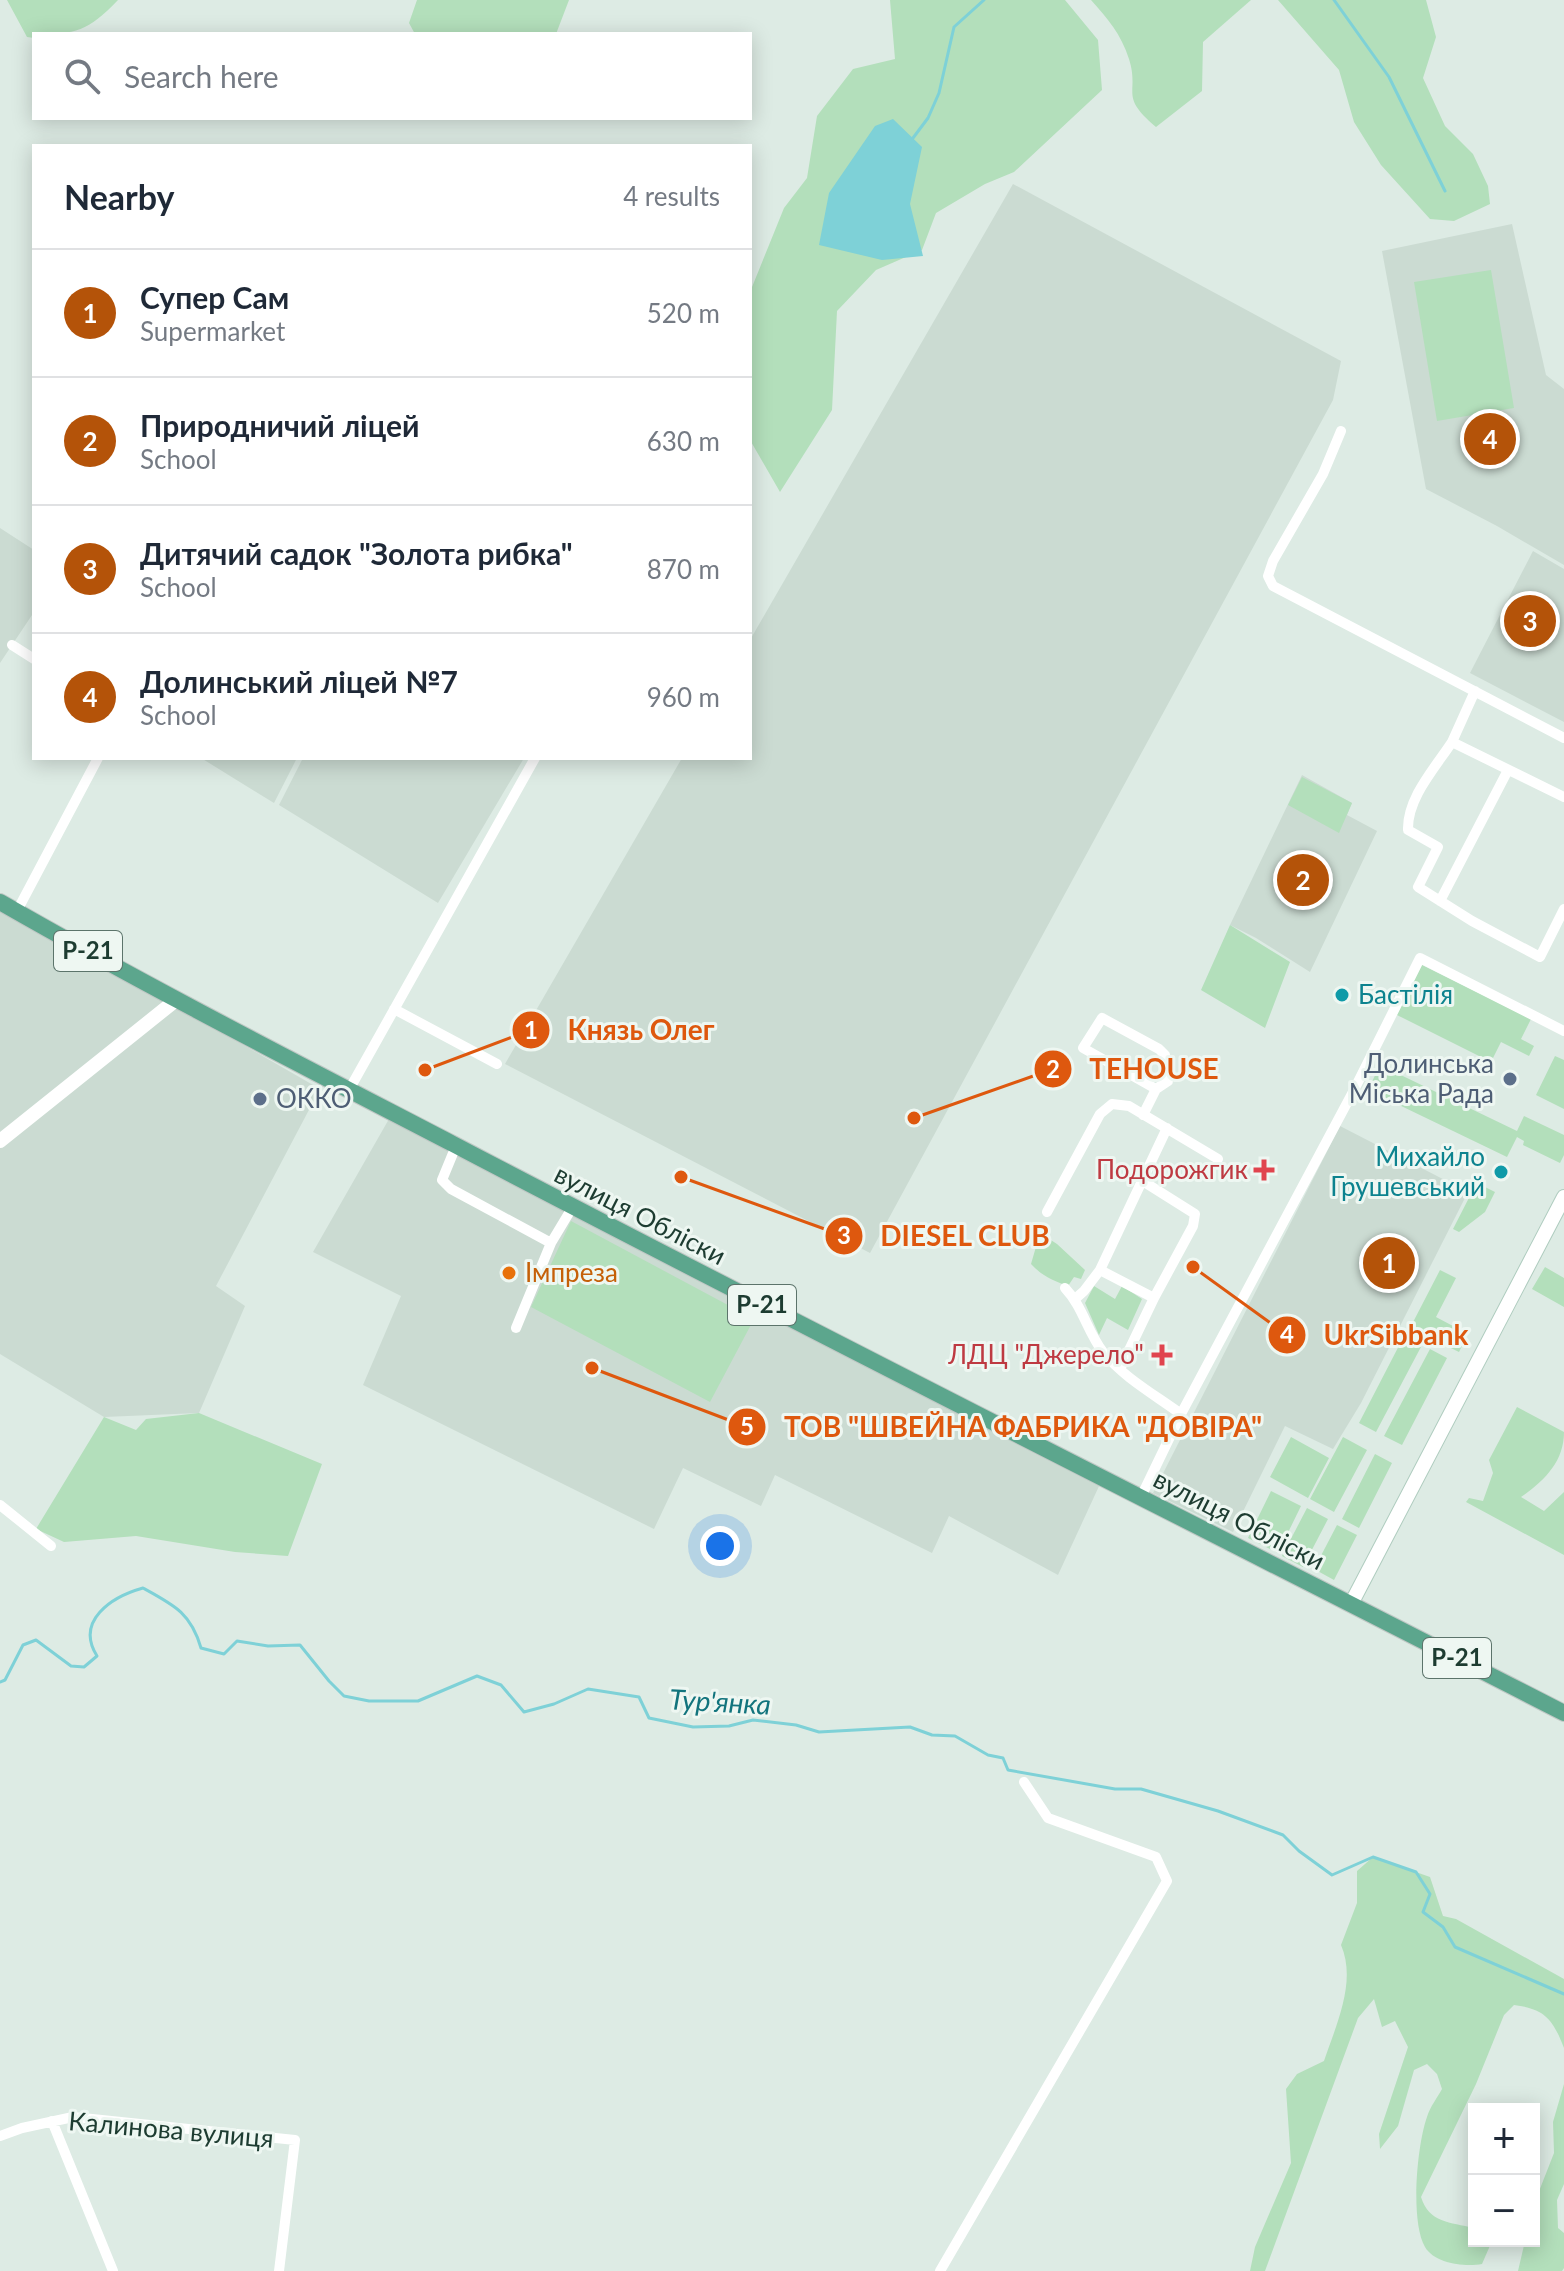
<!DOCTYPE html>
<html lang="en">
<head>
<meta charset="utf-8">
<style>
	body { margin:0; font-family:Lato,sans-serif; background:#f2f2f3; color:#1f2937 }
	.controls { position:absolute; right:24px; bottom:24px; display:grid; overflow:hidden; border-radius:0px; box-shadow:0 4px 20px #0003 }
	.controls button { width:72px; height:72px; display:grid; place-items:center; padding:0; border:0; border-bottom:2px solid #e0e1e3; background:#fff; color:#1f2937; font:40px sans-serif }
	.you { position:absolute; left:720px; top:1546px; width:28px; height:28px; margin:-20px; border:6px solid #fff; border-radius:50%; background:#1a73e8; box-shadow:0 0 0 12px #1a73e833 }
	.badge { display:grid; place-items:center; width:52px; height:52px; border-radius:50%; background:#b45309; color:#fff; font-size:26px; font-weight:700 }
	.pin { position:absolute; translate:-50% -50%; border:4px solid #fff; box-shadow:0 2px 8px #0006 }
	.list { margin:0; padding:0; list-style:none }
	h2 { display:flex; justify-content:space-between; align-items:center; height:104px; margin:0; padding:0 32px; font-size:34px }
	h2 small { font-size:26px; font-weight:400; color:#747a83 }
	.list li { display:grid; grid-template-columns:52px 1fr auto; gap:24px; align-items:center; box-sizing:border-box; height:128px; padding:0 32px; border-top:2px solid #e0e1e3 }
	.list b { display:block; font-size:30px; white-space:nowrap }
	.list p { margin:0; font-size:26px; white-space:nowrap; color:#747a83 }
	.list em { font-size:26px; font-style:normal; color:#747a83 }
	.icon { flex:none; width:44px; height:44px; fill:none; stroke:currentColor; stroke-width:2; stroke-linecap:round; stroke-linejoin:round }
	.map { position:relative; flex:none; width:1564px; height:2271px; overflow:hidden }
	.search { position:absolute; background:#fff; box-shadow:0 4px 20px #0003; left:32px; top:32px; width:720px; height:88px; display:flex; align-items:center; gap:20px; box-sizing:border-box; padding:0 28px; border-radius:0px; color:#747a83; font-size:30px }
	.panel { position:absolute; background:#fff; box-shadow:0 4px 20px #0003; left:32px; top:144px; width:720px; height:616px; border-radius:0px }
	.map>svg:first-child { display:block }
	.built { fill:#cbdbd2 }
	.green { fill:#b3dfbb }
	.water { fill:#7ed1d7 }
	.lines { fill:none; stroke-linecap:round; stroke-linejoin:round }
	.stream { stroke:#7ed1d7; stroke-width:3 }
	.secondary-casing { stroke:#afccbf; stroke-width:16 }
	.primary-casing { stroke:#c0c8c5; stroke-width:18 }
	.minor { stroke:#fff; stroke-width:10 }
	.tertiary { stroke:#fff; stroke-width:14 }
	.secondary { stroke:#fff; stroke-width:14 }
	.primary { stroke:#5ca68d; stroke-width:16 }
	.culture-dot { fill:#0f9aa8; stroke:#eef7f2; stroke-width:3 }
	.service-dot { fill:#5c6f8a; stroke:#eef7f2; stroke-width:3 }
	.health-dot { fill:#e0444e; stroke:#eef7f2; stroke-width:3 }
	.food-dot { fill:#e8710a; stroke:#eef7f2; stroke-width:3 }
	.labels { text-anchor:middle; stroke-width:6; stroke-linejoin:round; paint-order:stroke }
	.shield { fill:#eef7f2; stroke:#5c746b; stroke-width:2 }
	.shield-label { font-size:24px; font-weight:bold; fill:#1d3c31 }
	.culture-label { font-size:26px; fill:#0d838f; stroke:#eef7f2; text-anchor:start }
	.service-label { font-size:26px; fill:#4e5e75; stroke:#eef7f2; text-anchor:end }
	.health-label { font-size:26px; fill:#be3a42; stroke:#eef7f2; text-anchor:end }
	.street-label { font-size:26px; fill:#1d3c31; stroke:#eef7f2 }
	.food-label { font-size:26px; fill:#c56008; stroke:#eef7f2; text-anchor:start }
	.water-label { font-size:28px; font-style:italic; fill:#12747d; stroke:#eef7f2 }
	.leader { fill:none; stroke:#de580e; stroke-width:3 }
	.callout-dot { fill:#de580e; stroke:#eef7f2; stroke-width:3 }
	.mark-label { font-size:24px; text-anchor:middle; font-weight:bold; fill:#fff }
	.callout-label { font-size:28px; text-anchor:middle; font-weight:bold; fill:#de580e; stroke:#eef7f2; stroke-width:6; stroke-linejoin:round; paint-order:stroke }
</style>
</head>
<body>
<div class="map">
<svg width="1564" height="2271" viewBox="0 0 1564 2271">
	<rect width="100%" height="100%" fill="#ddebe4"/>
	<path class="built" d="M1013,184L1341,361L1333,400L870,1253L505,1064L682,758H750V640Z
		M1512,224L1546,375L1564,389V565L1497,526L1426,489L1382,251Z
		M0,528L34,550V612L0,663Z
		M1533,551L1564,569V722L1470,673Z
		M201,758H297L274,803Z
		M303,758H524L438,903L279,805Z
		M1302,775L1352,803L1347,815L1377,831L1310,972L1256,938L1230,925Z
		M0,905L320,1089L216,1286L245,1306L199,1413L104,1417L0,1354Z
		M389,1119L1100,1484L1058,1575L949,1516L932,1553L775,1475L761,1506L683,1468L654,1529L363,1385L401,1296L313,1252Z
		M1340,1126L1468,1192L1361,1403L1333,1449L1285,1426L1233,1532L1153,1493Z"/>
	<path class="green" d="M7,0H118C87,32 77,34 34,34V38L27,37Z
		M417,0H569L556,34H415L409,23Z
		M890,0H1065L1098,40L1102,90L1014,172L985,184L936,213L922,250L876,270L837,311L832,410L780,492L750,440V292L784,208L807,178L817,116L853,69L895,59Z
		M1091,0H1251L1203,42L1202,91L1156,127C1118,95 1140,94 1129,59C1121,34 1108,19 1091,0Z
		M1278,0H1426L1436,37L1423,78L1445,126L1473,154L1488,186L1490,204L1454,221L1430,219L1381,165L1354,122L1339,70Z
		M1491,270L1514,408L1437,421L1414,282Z
		M1302,777L1352,803L1339,833L1288,805Z
		M1230,925L1290,962L1265,1028L1201,990Z
		M1422,965L1531,1019L1521,1039L1534,1046L1529,1056L1501,1042L1491,1062L1397,1015Z
		M1555,1056L1564,1060V1109L1536,1095Z
		M1380,1065L1517,1131L1524,1116L1564,1135V1155L1560,1163L1523,1145L1524,1141L1517,1137L1507,1157L1368,1090Z
		M1473,1176L1478,1178L1477,1183L1495,1192L1485,1212L1459,1232L1453,1229L1474,1188L1469,1184Z
		M571,1221L754,1319L710,1402L531,1307Z
		M1040,1233L1057,1244L1085,1270L1081,1279L1074,1277L1068,1286C1053,1281 1041,1275 1031,1264Z
		M1545,1267L1564,1278V1307L1532,1289Z
		M1440,1270L1456,1278L1436,1317L1468,1334L1459,1352L1410,1328Z
		M1094,1286L1115,1299L1122,1286L1142,1299L1128,1330L1107,1318L1099,1335L1085,1303Z
		M1404,1336L1422,1345L1376,1432L1359,1423Z
		M1430,1349L1447,1358L1402,1445L1384,1436Z
		M1517,1407L1564,1432C1564,1462 1544,1481 1521,1497L1544,1511L1564,1492V1555L1466,1502L1469,1498L1483,1501L1493,1473L1489,1460Z
		M199,1413L322,1464L288,1556L235,1552L136,1536L64,1542L36,1529L104,1417L136,1430L146,1419Z
		M1291,1437L1329,1458L1308,1498L1270,1477Z
		M1343,1437L1367,1450L1334,1512L1310,1499Z
		M1375,1454L1392,1463L1359,1528L1342,1519Z
		M1271,1491L1301,1506L1278,1553L1248,1538Z
		M1307,1508L1328,1519L1303,1567L1282,1556Z
		M1337,1525L1357,1535L1334,1580L1314,1569Z
		M1373,1857L1430,1877L1443,1916L1456,1919L1564,1979V2048C1553,2020 1546,2009 1514,2005L1504,2015L1476,2084L1421,2197C1429,2223 1450,2222 1474,2228V2241H1492L1482,2264C1465,2267 1435,2264 1425,2247C1410,2221 1417,2145 1427,2117C1430,2107 1437,2098 1442,2089L1437,2074L1427,2064L1414,2070L1398,2126L1380,2149L1379,2134L1408,2047L1395,2021L1382,2027L1374,1999L1358,2018L1265,2271H1250L1255,2247L1291,2163L1286,2089L1297,2074L1324,2061C1336,2025 1357,1982 1341,1945L1357,1903V1871Z
		M1564,2084V2184L1557,2200L1558,2228L1564,2233V2268L1562,2271H1518L1525,2241H1534V2204L1554,2153L1553,2122Z"/>
	<path class="water" d="M893,119L922,147L910,204L923,256L882,260L819,245L829,193L875,126Z"/>
	<g class="lines">
		<path class="stream" d="M1334,0L1389,77L1445,191
			M913,138L928,118L939,93L954,27L984,0
			M0,1682L5,1680L23,1645L36,1640L71,1666L84,1667L97,1656C75,1621 111,1597 143,1588C174,1605 191,1613 201,1648L224,1654L237,1641L268,1646L300,1645L329,1681L344,1696L369,1701H418L477,1676L501,1685L524,1712L554,1704L588,1689L639,1697L649,1718L693,1727L729,1726L753,1720L796,1725L819,1732L910,1727L932,1735L955,1736L988,1755L1003,1758L1008,1770L1115,1789H1141L1218,1811L1283,1835L1299,1851L1332,1875L1373,1857L1416,1872L1430,1894L1423,1912L1443,1927L1455,1947L1564,1994"/>
		<defs>
			<path id="secondary" d="M1351,1604L1564,1197"/>
			<path id="primary" d="M0,902C148,987 301,1065 453,1144C821,1337 1193,1523 1564,1713"/>
		</defs>
		<use href="#secondary" class="secondary-casing"/>
		<use href="#primary" class="primary-casing"/>
		<path class="minor" d="M1341,431L1323,474L1273,561L1268,576L1273,586L1564,738
			M12,645L34,659
			M1475,691L1452,742L1564,797
			M1452,742C1435,768 1407,798 1408,830L1438,847L1418,887L1472,921L1540,957L1564,909
			M1440,901L1508,770
			M17,911L98,758
			M394,1009L497,1064
			M349,1090L535,758
			M1143,1115L1156,1089L1083,1048L1102,1018L1159,1049L1165,1055L1168,1081L1156,1089
			M456,1146L442,1180L451,1189L551,1243
			M1047,1212L1100,1114L1112,1104L1129,1106L1218,1159
			M1065,1288C1083,1307 1087,1331 1103,1352C1123,1377 1155,1395 1181,1414
			M1154,1298L1100,1270L1167,1128
			M1075,1299L1084,1291L1100,1270
			M516,1328L551,1243L572,1208
			M1120,1369L1154,1298L1193,1226L1195,1214L1141,1180
			M1141,1497L1181,1414L1355,1088L1420,958L1564,1031
			M0,1505L51,1546
			M52,2121L113,2271
			M0,2136L22,2128L73,2117L295,2140L279,2271
			M940,2271L1167,1881L1156,1857L1048,1818L1024,1782"/>
		<path class="tertiary" d="M0,1141L176,1000"/>
		<use href="#secondary" class="secondary"/>
		<use href="#primary" class="primary"/>
	</g>
	<g class="culture-dot">
		<circle cx="1342" cy="995" r="8"/>
		<circle cx="1501" cy="1172" r="8"/>
	</g>
	<g class="service-dot">
		<circle cx="1510" cy="1079" r="8"/>
		<circle cx="260" cy="1099" r="8"/>
	</g>
	<g class="health-dot">
		<path d="M1260 1158h8v8h8v8h-8v8h-8v-8h-8v-8h8z"/>
		<path d="M1158 1343h8v8h8v8h-8v8h-8v-8h-8v-8h8z"/>
	</g>
	<circle class="food-dot" cx="509" cy="1273" r="8"/>
	<g class="labels">
		<g class="shield">
			<rect x="54" y="931" width="68" height="40" rx="6"/>
			<rect x="728" y="1285" width="68" height="40" rx="6"/>
			<rect x="1423" y="1638" width="68" height="40" rx="6"/>
		</g>
		<g class="shield-label">
			<text x="88" y="959">Р-21</text>
			<text x="762" y="1313">Р-21</text>
			<text x="1457" y="1666">Р-21</text>
		</g>
		<g class="culture-label">
			<text x="1358" y="1004">Бастілія</text>
			<text x="1485" y="1166" text-anchor="end">Михайло<tspan x="1485" dy="30">Грушевський</tspan></text>
		</g>
		<g class="service-label">
			<text x="1494" y="1073">Долинська<tspan x="1494" dy="30">Міська Рада</tspan></text>
			<text x="276" y="1108" text-anchor="start">ОККО</text>
		</g>
		<g class="health-label">
			<text x="1248" y="1179">Подорожгик</text>
			<text x="1144" y="1364">ЛДЦ "Джерело"</text>
		</g>
		<g class="street-label">
			<text transform="translate(640 1215) rotate(27)" y="9">вулиця Обліски</text>
			<text transform="translate(1239 1520) rotate(27)" y="9">вулиця Обліски</text>
			<text transform="translate(171 2130) rotate(5)" y="9">Калинова вулиця</text>
		</g>
		<g class="food-label">
			<text x="525" y="1282">Імпреза</text>
		</g>
		<g class="water-label">
			<text transform="translate(720 1702) rotate(3)" y="10">Тур'янка</text>
		</g>
	</g>
	<path class="leader" d="M425 1070L531 1030M914 1118L1053 1069M681 1177L844 1236M1193 1267L1287 1335M592 1368L747 1427"/>
	<g class="callout-dot">
		<circle cx="425" cy="1070" r="8"/>
		<circle cx="914" cy="1118" r="8"/>
		<circle cx="681" cy="1177" r="8"/>
		<circle cx="1193" cy="1267" r="8"/>
		<circle cx="592" cy="1368" r="8"/>
		<circle cx="531" cy="1030" r="20"/>
		<circle cx="1053" cy="1069" r="20"/>
		<circle cx="844" cy="1236" r="20"/>
		<circle cx="1287" cy="1335" r="20"/>
		<circle cx="747" cy="1427" r="20"/>
	</g>
	<g class="mark-label">
		<text x="531" y="1039">1</text>
		<text x="1053" y="1078">2</text>
		<text x="844" y="1244">3</text>
		<text x="1287" y="1343">4</text>
		<text x="747" y="1435">5</text>
	</g>
	<g class="callout-label">
		<text x="641" y="1040">Князь Олег</text>
		<text x="1154" y="1079">TEHOUSE</text>
		<text x="965" y="1246">DIESEL CLUB</text>
		<text x="1396" y="1345">UkrSibbank</text>
		<text x="1023" y="1437">ТОВ "ШВЕЙНА ФАБРИКА "ДОВІРА"</text>
	</g>
</svg>
<div class="controls">
<button>+</button>
<button>−</button>
</div>
<div class="you"></div>
<div class="pin badge" style="left:1389px;top:1263px">1</div>
<div class="pin badge" style="left:1303px;top:880px">2</div>
<div class="pin badge" style="left:1530px;top:621px">3</div>
<div class="pin badge" style="left:1490px;top:439px">4</div>
<div class="search"><svg class="icon" aria-label="search" viewBox="0 0 24 24"><circle cx="10" cy="10" r="6"/><path d="M15 15l6 6"/></svg>Search here</div>
<section class="panel">
<h2>Nearby<small>4 results</small></h2>
<ul class="list">
<li><span class="badge">1</span><div><b>Супер Сам</b><p>Supermarket</p></div><em>520 m</em></li>
<li><span class="badge">2</span><div><b>Природничий ліцей</b><p>School</p></div><em>630 m</em></li>
<li><span class="badge">3</span><div><b>Дитячий садок &quot;Золота рибка&quot;</b><p>School</p></div><em>870 m</em></li>
<li><span class="badge">4</span><div><b>Долинський ліцей №7</b><p>School</p></div><em>960 m</em></li>
</ul>
</section>
</div>
</body>
</html>
